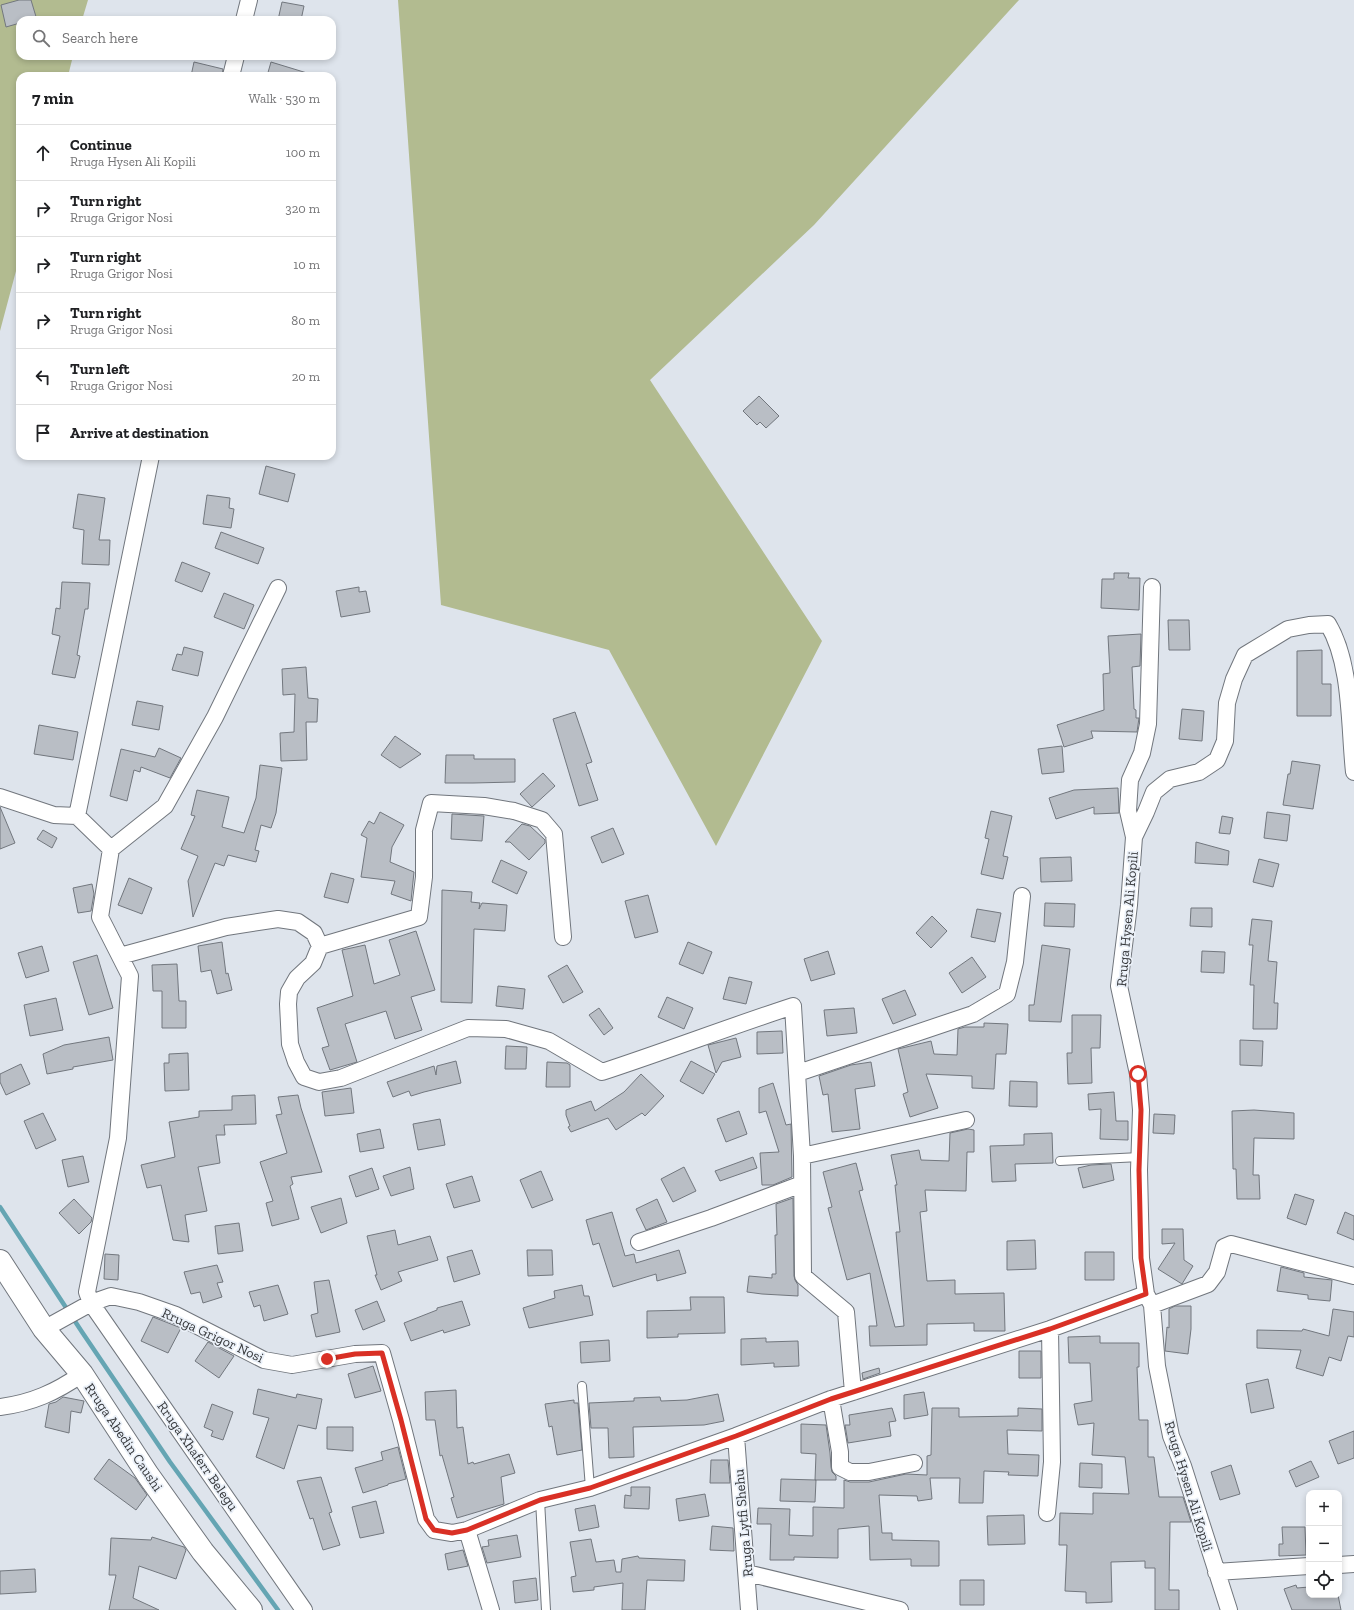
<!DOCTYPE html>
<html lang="en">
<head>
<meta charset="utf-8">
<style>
	body { margin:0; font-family:"Zilla Slab",serif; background:#f2f2f2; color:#202124 }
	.controls { position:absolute; right:12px; bottom:12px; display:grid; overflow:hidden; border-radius:8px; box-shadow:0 2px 6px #0003 }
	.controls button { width:36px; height:36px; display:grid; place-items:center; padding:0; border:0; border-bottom:1px solid #e0e0e0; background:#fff; color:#202124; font:20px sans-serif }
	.stop { position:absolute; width:12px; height:12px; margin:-9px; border:3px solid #d93025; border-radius:50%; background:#fff }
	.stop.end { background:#d93025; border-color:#fff; box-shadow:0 1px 4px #0008 }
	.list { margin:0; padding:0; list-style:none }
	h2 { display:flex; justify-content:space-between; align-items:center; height:52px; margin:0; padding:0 16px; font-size:17px }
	h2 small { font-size:13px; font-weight:400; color:#757577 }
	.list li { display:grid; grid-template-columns:26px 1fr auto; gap:12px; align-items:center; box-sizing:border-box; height:56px; padding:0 16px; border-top:1px solid #e0e0e0 }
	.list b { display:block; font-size:15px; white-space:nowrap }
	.list p { margin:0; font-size:13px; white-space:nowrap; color:#757577 }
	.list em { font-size:13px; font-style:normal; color:#757577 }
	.icon { flex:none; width:22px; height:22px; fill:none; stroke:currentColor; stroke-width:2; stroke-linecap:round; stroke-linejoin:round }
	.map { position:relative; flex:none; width:1354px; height:1610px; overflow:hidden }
	.search { position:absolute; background:#fff; box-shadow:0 2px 6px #0003; left:16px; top:16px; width:320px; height:44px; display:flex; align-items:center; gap:10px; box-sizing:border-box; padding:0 14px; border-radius:12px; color:#757577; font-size:15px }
	.panel { position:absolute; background:#fff; box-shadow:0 2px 6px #0003; left:16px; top:72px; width:320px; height:388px; border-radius:12px }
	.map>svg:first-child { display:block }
	.green { fill:#b2bb90 }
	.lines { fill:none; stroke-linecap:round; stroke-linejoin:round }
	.stream { stroke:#65a5b3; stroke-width:4.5 }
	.building { fill:#b9bec5; stroke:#72777e }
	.lane-casing { stroke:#71767d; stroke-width:10 }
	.street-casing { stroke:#71767d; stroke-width:18 }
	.secondary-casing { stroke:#71767d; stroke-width:24 }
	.lane { stroke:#fff; stroke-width:8 }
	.street { stroke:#fff; stroke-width:16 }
	.secondary { stroke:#fff; stroke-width:22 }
	.route { stroke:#d93025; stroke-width:5 }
	.labels { text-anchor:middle; stroke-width:3.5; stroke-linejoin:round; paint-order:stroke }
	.street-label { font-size:14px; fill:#35373a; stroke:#ebf1f9 }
</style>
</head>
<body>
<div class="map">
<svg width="1354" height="1610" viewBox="0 0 1354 1610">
	<rect width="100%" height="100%" fill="#dee4ec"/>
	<path class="green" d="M0,0H88L82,20H20V56H73L68,76H20V256L0,331Z
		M398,0H1019L814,225L650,380L822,641L716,846L609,650L441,605Z"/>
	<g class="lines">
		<path class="stream" d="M0,1207L82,1332L170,1462L278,1610"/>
	</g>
	<path class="building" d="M19,0H31L37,20H20V23L6,27L1,5Z
		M282,2L304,6L301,20H278Z
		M194,62L223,69L222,76H191Z
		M271,62L307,73L306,76H267Z
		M759,396L779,416L766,428L760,422L757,425L743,411Z
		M266,466L295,474L288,502L259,494Z
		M78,494L105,498L99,540H110L109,565L82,564L84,530L73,528Z
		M207,495L230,498L229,508L234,509L231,528L203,524Z
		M221,532L264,548L258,564L215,548Z
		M182,562L210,573L202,592L175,581Z
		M1114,573H1129L1128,578H1140L1139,610L1101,608L1102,579H1114Z
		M62,582L90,583L88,609H85L77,655L80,656L75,678L52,674L60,636L52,634L56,608L60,609Z
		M359,587V592L366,591L370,612L341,617L336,591Z
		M224,593L254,605L244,629L214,617Z
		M1168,620H1189L1190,650H1169Z
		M1141,634L1140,666L1132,667L1134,709L1136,710V718H1139L1137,732L1091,731L1093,738L1064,747L1057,725L1104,710L1103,674L1110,673L1108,636Z
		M184,647L203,652L198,676L172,670L177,654L182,655Z
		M1322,650V684H1331V716H1297V651Z
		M306,667L308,698L318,699L317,722H306L307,760L281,761L280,733L294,732L295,694L283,695L282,669Z
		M137,701L163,706L159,730L132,725Z
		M1182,709L1204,711L1202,741L1179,739Z
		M575,712L592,762L586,764L598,800L579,806L553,719Z
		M39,725L78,732L73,760L34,754Z
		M395,736L421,754L400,768L381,755Z
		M1062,746L1064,772L1042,774L1038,749Z
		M159,748L181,758L170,778L141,767L140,772L134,770L127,801L110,796L121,749L155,757Z
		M446,755H474V759H515V782L473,783H445Z
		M1292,761L1320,765L1313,809L1283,805L1288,774H1290Z
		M260,765L282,768L276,813L271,828L261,825L255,850L259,851L256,862L228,855L224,866L215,863L193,917L188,881L198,856L181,849L195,816L191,815L197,790L229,797L222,827L244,833L256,798Z
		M543,773L555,786L532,807L520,794Z
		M1118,788L1119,813L1094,814V807L1056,819L1049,798L1074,790Z
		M0,807L15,843L0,849Z
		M991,811L1012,816L1003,856L1008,857L1003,879L981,874L989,839L985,838Z
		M380,812L404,825L392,847L390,862L414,872L411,901L391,894L395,881L361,877L367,838L361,835L369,821L374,824Z
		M1267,812L1290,815L1287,841L1264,838Z
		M452,814L484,816L482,841L451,839Z
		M1222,816L1233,818L1230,834L1219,833Z
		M522,824L530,826L545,840V843L529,860L510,842H505Z
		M613,828L624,854L602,863L591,837Z
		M43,830L57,838L52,848L37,839Z
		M1196,842L1229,851L1228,865L1195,863Z
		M1071,857L1072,881L1041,882L1040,858Z
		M1259,859L1279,864L1273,887L1253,882Z
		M501,860L527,872L517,894L492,882Z
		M331,873L354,879L348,903L324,897Z
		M129,878L152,888L142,914L118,905Z
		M92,884L94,894L91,911L78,913L73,888Z
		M442,890L472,892L471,902L480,903L479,909L482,903L507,905L505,931L474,929L472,1003L441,1002Z
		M648,895L658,932L635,938L625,901Z
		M1045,903L1075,904L1074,927L1044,926Z
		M1191,908H1212V927L1190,926Z
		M977,909L1001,913L995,942L971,937Z
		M932,916L947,931L931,948L916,933Z
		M1252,919L1272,921L1268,961L1277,962L1274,1003H1278L1277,1029H1253L1254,985H1250L1253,945H1249Z
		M416,931L435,990L411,997L422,1030L395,1039L386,1011L345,1024L357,1062L330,1070L322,1048L329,1046L317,1008L353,996L342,950L365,945L374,984L400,975L389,940Z
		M222,942L226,974L228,973L232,990L217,994L211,970L201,972L198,946Z
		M688,942L712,952L703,974L679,964Z
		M1042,945L1070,949L1061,1022L1029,1021V1005H1034Z
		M42,946L49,971L26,978L18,953Z
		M828,951L835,974L811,981L804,959Z
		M1202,951L1225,952L1224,973L1201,972Z
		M97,955L113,1008L89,1015L73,962Z
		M972,957L986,977L962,993L949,973Z
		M177,964L179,1001H186V1028H162V991H153L152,965Z
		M567,965L583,992L563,1003L548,976Z
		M729,977L752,982L746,1004L723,999Z
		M498,986L525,989L523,1009L496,1006Z
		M905,990L916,1015L893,1024L882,999Z
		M667,997L693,1008L684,1029L658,1017Z
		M56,998L63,1030L30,1036L24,1005Z
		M599,1008L613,1028L604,1035L589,1015Z
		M854,1008L857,1033L827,1036L824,1010Z
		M1072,1015H1101L1100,1048H1091L1092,1083L1068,1084L1067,1053H1072Z
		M984,1023L1008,1024L1006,1054H996L994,1089L972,1088V1076L926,1074L938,1108L910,1117L903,1094L908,1092L898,1049L931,1041L934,1054L957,1055L958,1029L965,1027H984Z
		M782,1031L783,1053L757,1054V1032Z
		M109,1037L113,1060L73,1067V1069L47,1074L43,1054L64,1045Z
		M736,1038L741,1057L722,1062L716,1073L708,1045Z
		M1240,1040L1263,1041L1262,1066L1240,1065Z
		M506,1046L527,1047L526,1069H505Z
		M188,1053L189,1090L165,1091L164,1063H169V1054Z
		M456,1061L461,1083L424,1092L411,1096L409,1091L393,1097L387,1082L434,1066L436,1075L437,1066Z
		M691,1061L715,1074L703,1094L680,1081Z
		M547,1062L567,1063L570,1065V1087H546Z
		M871,1062L875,1086L855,1089L860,1129L832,1132L828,1094L823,1095L819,1076L851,1065Z
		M21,1064L30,1084L6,1095L0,1082V1074Z
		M641,1074L664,1096L645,1116L642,1113L616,1130L608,1118L571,1132L568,1127L570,1126L566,1115V1110L591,1101L595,1111L624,1092Z
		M1010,1081L1037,1082V1107L1009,1106Z
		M773,1083L786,1125L791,1124L792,1177L773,1185H762L760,1153L779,1152L766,1111L759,1113V1088Z
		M351,1088L354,1113L325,1116L322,1092Z
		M1114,1092L1116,1121H1128V1140L1100,1139L1101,1109L1089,1110L1088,1094Z
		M255,1095L256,1124L224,1125L225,1135H216L220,1163L198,1167L207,1211L185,1215L189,1242L173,1240L161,1185L147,1188L141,1165L175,1157L169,1122L199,1117V1111L232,1110V1096Z
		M298,1095L301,1108L322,1172L291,1177L293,1184L290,1186L299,1219L272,1226L266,1203L273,1201L260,1162L287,1153L276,1115L282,1114L278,1097Z
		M1254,1110L1294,1113V1139L1254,1138L1253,1175H1259L1260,1199H1237L1236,1169H1233L1232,1111Z
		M739,1111L747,1134L726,1142L717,1119Z
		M43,1113L56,1140L36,1149L24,1121Z
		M1154,1114L1175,1115L1174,1134L1153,1133Z
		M440,1119L445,1145L418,1150L413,1124Z
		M380,1129L384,1148L360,1152L357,1134Z
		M968,1129L974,1130V1152H967L966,1191L925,1190L927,1211L920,1212L927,1281L955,1280V1294L1004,1293L1005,1331H974V1323L927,1324V1345L870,1346L869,1326H877L870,1273L847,1280L828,1208L832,1207L823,1172L856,1163L863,1190L859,1191L895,1327L904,1326L896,1232H900L895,1185H897L891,1155L919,1150L921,1160L949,1161L950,1133Z
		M1052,1133L1053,1163L1015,1164L1016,1181L992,1182L990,1146L1024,1145V1134Z
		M83,1156L89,1182L68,1187L62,1160Z
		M753,1157L757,1168L720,1181L715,1171Z
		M1111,1164L1114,1180L1083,1188L1078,1168L1091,1165Z
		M410,1167L414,1189L391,1196L383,1176Z
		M684,1167L696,1191L673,1202L661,1179Z
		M372,1168L379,1189L356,1197L349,1176Z
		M541,1171L553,1200L532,1208L520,1180Z
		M472,1176L480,1201L454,1208L446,1184Z
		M1295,1194L1314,1200L1306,1225L1287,1218Z
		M341,1198L347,1223L321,1233L311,1207Z
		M793,1198L794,1276L795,1280L798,1285V1296L762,1294L747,1292L749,1276L772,1278V1274H776L775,1235H777L776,1204Z
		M74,1199L92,1218L91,1222L79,1234L59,1213Z
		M657,1199L667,1222L646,1230L636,1209Z
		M612,1212L625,1256L634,1254L636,1263L679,1250L686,1273L657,1281L656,1274L613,1287L599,1243L593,1245L586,1220Z
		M1345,1212L1354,1216V1240L1337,1233Z
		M239,1223L243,1251L218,1254L215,1226Z
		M1162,1229H1183L1184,1260L1193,1266L1182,1284L1158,1269L1175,1243L1162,1244Z
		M395,1230L398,1245L430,1236L438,1260L398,1272L402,1281L381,1290L375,1275H377L367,1236Z
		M1035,1240L1036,1269L1007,1270V1241Z
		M472,1250L480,1274L454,1282L447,1257Z
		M527,1250H552L553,1275L528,1276Z
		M1085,1252H1114V1280H1085Z
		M105,1254L119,1255L118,1280L104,1279Z
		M217,1265L223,1282L217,1283L222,1297L203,1303L200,1292L191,1294L184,1272Z
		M1281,1267L1304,1273V1277L1332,1280L1330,1301L1308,1299V1295L1277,1291Z
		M329,1280L340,1332L316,1337L311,1315L318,1313L314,1282Z
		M278,1285L288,1314L264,1321L260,1305L254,1307L249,1292Z
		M582,1285L584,1296H589L593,1315L529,1328L523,1308L555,1298L554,1291Z
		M690,1297H724L725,1333L678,1334V1337L647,1338V1311L691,1310Z
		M377,1301L385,1321L363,1330L355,1310Z
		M462,1301L470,1325L444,1333L443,1330L411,1341L404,1323L437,1310V1308Z
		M1175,1306H1191V1329L1188,1354L1165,1351L1167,1327L1169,1328V1309Z
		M1333,1309L1354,1312V1337L1348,1336L1341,1361L1329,1357L1323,1376L1296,1368L1301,1350L1257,1348V1330L1302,1331L1303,1329L1329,1336Z
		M153,1317L181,1328L168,1353L141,1341Z
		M1100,1336V1343H1139V1367H1137L1139,1420H1148V1457H1154L1159,1497H1183L1191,1522H1170L1169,1590H1179V1610H1155V1568H1145V1561L1111,1562L1112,1602L1086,1603V1592L1065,1591L1067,1545H1059L1060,1513L1093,1514V1493L1129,1494L1125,1457L1092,1455L1094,1423L1078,1425L1074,1404L1092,1401L1090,1363H1069L1068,1337Z
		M766,1338V1342L798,1341L799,1366L774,1367V1363L741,1365V1339Z
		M609,1340L610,1361L581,1363L580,1342Z
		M208,1342L234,1356L219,1378L195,1361Z
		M1019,1351H1041V1378H1019Z
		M373,1366L381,1391L355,1398L348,1374Z
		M879,1368L880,1373L863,1379L862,1373Z
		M1268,1379L1274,1408L1251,1413L1246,1384Z
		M258,1389L296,1398L297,1394L322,1399L316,1429L298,1425L284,1469L256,1457L269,1418L253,1414Z
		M456,1390L457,1428L463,1427L468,1464L473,1462L474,1464L509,1454L515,1473L501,1477L504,1504L457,1518L451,1498L454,1497L442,1455L440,1456L435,1420H426L425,1392Z
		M924,1392L928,1415L904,1419V1395Z
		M718,1394L724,1421L704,1425L633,1427L634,1457L609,1458L608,1428H591L589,1403L634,1401V1398L660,1397L661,1401L687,1400Z
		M63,1397L84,1401L81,1413L71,1411L69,1433L45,1427L49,1404L56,1402Z
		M574,1400V1403H578L582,1450L557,1455L552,1426L549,1427L545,1404Z
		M212,1404L233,1412L223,1440L211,1436L213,1431L204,1427Z
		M892,1408L896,1421L889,1422L891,1436L848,1443L845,1425H850L849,1415Z
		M932,1408H959V1417L1018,1416V1408L1042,1409V1431L1007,1430L1008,1454L1039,1455L1038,1476L1008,1475L1009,1472L984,1471L983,1503H959L960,1478H930L932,1499L918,1501L917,1496L879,1495L882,1533H892V1540L939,1541V1566H911V1559L870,1560L869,1526L838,1529V1558L794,1557V1560H770L771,1524H757L758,1508L790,1509L789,1535L813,1536V1507L844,1508V1480L850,1482H869L906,1474L927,1475V1456L931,1455Z
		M801,1424L826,1425L830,1453L831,1467L832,1472L836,1476V1480H815L816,1454L801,1453Z
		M327,1427H353V1451L327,1449Z
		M1354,1431V1458L1338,1464L1329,1441Z
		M398,1447L406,1479L388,1484V1485L363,1493L355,1468L383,1460L381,1452Z
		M109,1459L135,1478L147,1495L136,1510L94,1479Z
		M711,1460H728L730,1483H710Z
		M1311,1461L1319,1477L1296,1487L1289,1471Z
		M1080,1463L1102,1464V1488L1079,1487Z
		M1231,1465L1240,1494L1220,1500L1211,1472Z
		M321,1477L332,1512L329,1513L340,1545L323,1550L313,1518L310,1519L297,1481Z
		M781,1479L816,1480L815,1502L780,1501Z
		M631,1487H650L649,1509L624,1508L625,1495L631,1496Z
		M705,1494L709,1516L679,1521L676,1499Z
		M376,1501L384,1533L360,1538L352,1507Z
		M595,1505L599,1527L579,1531L575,1509Z
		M1024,1515L1025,1544L988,1545L987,1516Z
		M712,1526L733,1528L734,1551L710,1550Z
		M1282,1527H1305L1306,1555L1279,1556V1544H1283Z
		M517,1535L521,1557L487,1563L482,1547L489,1546L488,1540Z
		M152,1537L184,1547L186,1550L176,1579L139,1566L133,1598L159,1610H109L116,1575H109L111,1538L151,1540Z
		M591,1539L596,1562L614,1560L616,1572H621L622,1559L638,1556L639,1558L685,1560L684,1581L647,1580L645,1610H622L623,1583L594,1587V1590L573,1592L571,1577L576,1576L570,1542Z
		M463,1550L468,1566L448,1570L445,1554Z
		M35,1569L36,1592L0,1594V1571Z
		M536,1578L538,1600L515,1603L513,1581Z
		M960,1580H984V1605H960Z
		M1296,1585L1297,1588L1309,1587V1595H1338L1341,1610H1292L1284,1589Z"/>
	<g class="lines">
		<defs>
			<path id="lane" d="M1060,1161L1140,1157
				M582,1386L590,1488
				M540,1500L546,1610"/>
			<path id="street" d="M244,20L249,0
				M231,76L236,56
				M1152,587L1148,724L1142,753L1130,780L1128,811L1134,837L1129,905L1119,986L1138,1074L1141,1110L1139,1170L1141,1258L1146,1294L1152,1305L1157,1366L1171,1436L1183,1466L1229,1610
				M0,797L54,815L77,816L111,849L100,917L130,976L118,1138L87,1292L91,1303L304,1610
				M77,816L151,456
				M1134,837L1146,812L1154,792L1170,779L1199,772L1217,760L1225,741L1227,703L1234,679L1245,655L1288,629L1309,625L1328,624C1352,664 1349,726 1354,772
				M111,849L165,806L215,717L278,588
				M320,946L419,917L424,877V830L431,803L484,806L514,811L542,820L554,834L563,937
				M120,956L226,927L278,919L298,922L314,933L320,946L313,963L297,978L289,992L288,1004L290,1044L296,1062L304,1077L319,1082L341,1078L468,1028L506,1029L549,1041L602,1072C666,1051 729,1027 793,1006L802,1156L803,1276L846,1312L853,1392
				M798,1073L973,1014L1007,994L1015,962L1022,896
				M802,1156L966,1120
				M639,1242L711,1218L802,1184
				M1152,1305L1208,1284L1217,1272L1224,1247L1231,1244L1354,1276
				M44,1329L91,1303L111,1296L139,1302L176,1315L264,1360L292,1365L355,1354L382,1353L401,1420L426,1519L434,1530L452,1533L467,1530L540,1500L590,1488L736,1436L831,1399L1050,1329L1146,1294
				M831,1399L840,1452V1467L850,1472H869L914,1463
				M0,1407C32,1403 56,1392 82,1374
				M736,1436L749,1610
				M1047,1513L1052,1462L1050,1329
				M467,1530L491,1610
				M1339,1565L1354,1564
				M1216,1572L1309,1566
				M747,1573L900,1610"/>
			<path id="secondary" d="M0,1261L44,1329L82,1374L148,1475L203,1552L251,1610"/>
		</defs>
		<use href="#lane" class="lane-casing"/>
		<use href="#street" class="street-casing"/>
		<use href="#secondary" class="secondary-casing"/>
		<use href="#lane" class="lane"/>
		<use href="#street" class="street"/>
		<use href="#secondary" class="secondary"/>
	</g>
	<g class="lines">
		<path class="route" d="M327,1359L355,1354L382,1353L401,1420L426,1519L434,1530L452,1533L467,1530L540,1500L590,1488L736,1436L831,1399L1050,1329L1146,1294L1141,1258L1139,1170L1141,1110L1138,1074"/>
	</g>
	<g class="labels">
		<g class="street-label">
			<text transform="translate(1127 919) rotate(-85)" y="5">Rruga Hysen Ali Kopili</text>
			<text transform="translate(213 1335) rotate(25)" y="5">Rruga Grigor Nosi</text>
			<text transform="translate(124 1437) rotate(56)" y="5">Rruga Abedin Caushi</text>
			<text transform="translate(198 1456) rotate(55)" y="5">Rruga Xhaferr Belegu</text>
			<text transform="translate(1189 1486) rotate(73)" y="5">Rruga Hysen Ali Kopili</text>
			<text transform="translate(743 1523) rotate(-95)" y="5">Rruga Lytfi Shehu</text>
		</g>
	</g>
</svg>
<div class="controls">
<button>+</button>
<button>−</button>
<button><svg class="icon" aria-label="locate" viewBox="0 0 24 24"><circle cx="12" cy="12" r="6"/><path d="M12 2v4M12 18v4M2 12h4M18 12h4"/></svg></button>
</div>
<div class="stop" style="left:1138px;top:1074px"></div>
<div class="stop end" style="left:327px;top:1359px"></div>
<div class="search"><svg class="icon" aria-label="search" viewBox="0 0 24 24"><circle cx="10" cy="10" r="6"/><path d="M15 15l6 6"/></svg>Search here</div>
<section class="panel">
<h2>7 min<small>Walk · 530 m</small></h2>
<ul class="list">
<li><svg class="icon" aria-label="ahead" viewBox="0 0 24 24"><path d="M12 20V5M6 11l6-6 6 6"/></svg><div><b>Continue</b><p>Rruga Hysen Ali Kopili</p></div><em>100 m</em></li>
<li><svg class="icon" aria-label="right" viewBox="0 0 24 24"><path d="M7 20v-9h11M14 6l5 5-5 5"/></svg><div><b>Turn right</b><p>Rruga Grigor Nosi</p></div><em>320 m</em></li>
<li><svg class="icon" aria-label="right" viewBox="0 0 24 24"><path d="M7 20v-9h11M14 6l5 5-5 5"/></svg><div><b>Turn right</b><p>Rruga Grigor Nosi</p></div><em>10 m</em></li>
<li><svg class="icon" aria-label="right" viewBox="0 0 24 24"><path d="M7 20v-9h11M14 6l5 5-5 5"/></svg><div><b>Turn right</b><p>Rruga Grigor Nosi</p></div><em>80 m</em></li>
<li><svg class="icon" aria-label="left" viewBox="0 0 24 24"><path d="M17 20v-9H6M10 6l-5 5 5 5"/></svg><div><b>Turn left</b><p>Rruga Grigor Nosi</p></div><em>20 m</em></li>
<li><svg class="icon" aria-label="arrive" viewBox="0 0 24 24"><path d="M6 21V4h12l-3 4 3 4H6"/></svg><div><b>Arrive at destination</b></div></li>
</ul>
</section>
</div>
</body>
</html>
